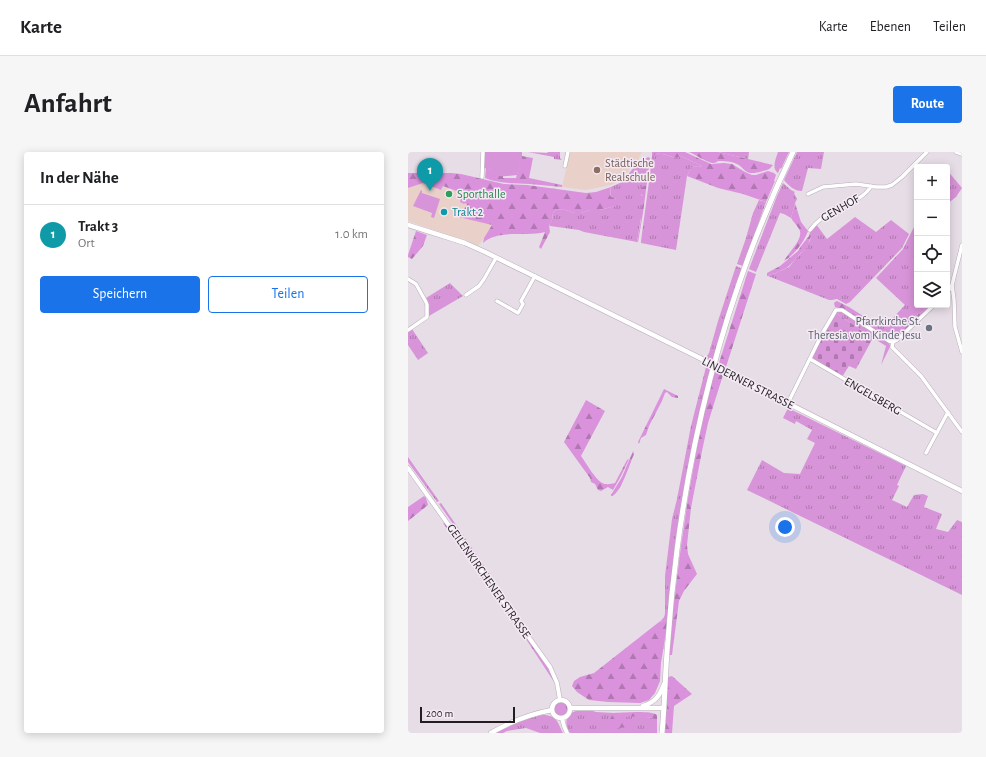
<!DOCTYPE html>
<html lang="de">
<head>
<meta charset="utf-8">
<style>
	body { margin:0; font-family:"Alegreya Sans",sans-serif; background:#f6f6f6; color:#202124 }
	.controls { position:absolute; right:12px; top:12px; display:grid; overflow:hidden; border-radius:4px; box-shadow:0 2px 10px #0003 }
	.controls button { width:36px; height:36px; display:grid; place-items:center; padding:0; border:0; border-bottom:1px solid #e0e0e0; background:#fff; color:#202124; font:20px sans-serif }
	.scale { position:absolute; left:12px; bottom:10px; width:95px; box-sizing:border-box; padding-left:4px; border:2px solid #211d21; border-top:0; font-size:11px; line-height:14px; white-space:nowrap; color:#211d21; -webkit-text-stroke:3px #f4eaf4; paint-order:stroke }
	.you { position:absolute; left:377px; top:375px; width:14px; height:14px; margin:-10px; border:3px solid #fff; border-radius:50%; background:#1a73e8; box-shadow:0 0 0 6px #1a73e833 }
	.badge { display:grid; place-items:center; width:26px; height:26px; border-radius:50%; background:#1a73e8; color:#fff; font-size:13px; font-weight:700 }
	.pin { position:absolute; translate:-50% -33px; filter:drop-shadow(0 1px 2px #0008) }
	.pin::after { content:''; position:absolute; top:21px; width:14px; height:12px; background:inherit; clip-path:polygon(0 0,100% 0,50% 100%) }
	.list { margin:0; padding:0; list-style:none }
	h2 { display:flex; justify-content:space-between; align-items:center; height:52px; margin:0; padding:0 16px; font-size:17px }
	h2 small { font-size:13px; font-weight:400; color:#757577 }
	.list li { display:grid; grid-template-columns:26px 1fr auto; gap:12px; align-items:center; box-sizing:border-box; height:60px; padding:0 16px; border-top:1px solid #e0e0e0 }
	.list b { display:block; font-size:15px; white-space:nowrap }
	.list p { margin:0; font-size:13px; white-space:nowrap; color:#757577 }
	.list em { font-size:13px; font-style:normal; color:#757577 }
	.actions { display:flex; gap:8px; padding:12px 16px }
	.actions a { flex:1; padding:9px 0; border:1px solid #1a73e8; border-radius:4px; text-align:center; font-size:14px; color:#1a73e8 }
	.actions .main { background:#1a73e8; color:#fff }
	.icon { flex:none; width:22px; height:22px; fill:none; stroke:currentColor; stroke-width:2; stroke-linecap:round; stroke-linejoin:round }
	.map { position:relative; flex:none; width:554px; height:581px; overflow:hidden; border-radius:4px }
	header { display:flex; align-items:center; gap:24px; box-sizing:border-box; height:56px; padding:0 20px; background:#fff; border-bottom:1px solid #e0e0e0 }
	header strong { font-size:19px }
	nav { display:flex; gap:22px; margin-inline-start:auto; font-size:14px }
	.intro { display:flex; align-items:center; justify-content:space-between; box-sizing:border-box; height:96px; padding:0 24px }
	h1 { margin:0; font-size:28px }
	.button { padding:10px 18px; border-radius:4px; background:#1a73e8; color:#fff; font-size:14px; font-weight:700 }
	main { display:flex; gap:24px; padding:0 24px }
	aside { flex:1; background:#fff; border-radius:4px; box-shadow:0 2px 10px #0003 }
	.map>svg:first-child { display:block }
	.education { fill:#e9d0c9 }
	.grass { fill:url(#grass-tufts) }
	.forest { fill:url(#forest-firs) }
	.cemetery { fill:url(#cemetery-stones) }
	.park { fill:#d894d8 }
	.lines { fill:none; stroke-linecap:round; stroke-linejoin:round }
	.minor-casing { stroke:#b8aeb8; stroke-width:4.5 }
	.tertiary-casing { stroke:#b8aeb8; stroke-width:5 }
	.secondary-casing { stroke:#b8aeb8; stroke-width:5.5 }
	.primary-casing { stroke:#b8aeb8; stroke-width:6 }
	.minor { stroke:#fff; stroke-width:3.5 }
	.tertiary { stroke:#fff; stroke-width:4 }
	.secondary { stroke:#fff; stroke-width:4.5 }
	.primary { stroke:#fff; stroke-width:5 }
	.secondary-bridge-casing { stroke:#b8aeb8; stroke-width:5.5; stroke-linecap:butt }
	.secondary-bridge { stroke:#fff; stroke-width:4.5 }
	.education-dot { fill:#8d6e63; stroke:#f4eaf4; stroke-width:1.5 }
	.leisure-dot { fill:#2e9e5b; stroke:#f4eaf4; stroke-width:1.5 }
	.culture-dot { fill:#0f9aa8; stroke:#f4eaf4; stroke-width:1.5 }
	.worship-dot { fill:#6b7280; stroke:#f4eaf4; stroke-width:1.5 }
	.labels { text-anchor:middle; stroke-width:3; stroke-linejoin:round; paint-order:stroke }
	.education-label { font-size:12px; fill:#785e54; stroke:#f4eaf4; text-anchor:start }
	.leisure-label { font-size:12px; fill:#27864d; stroke:#f4eaf4; text-anchor:start }
	.street-label { font-size:12px; fill:#211d21; stroke:#f4eaf4 }
	.culture-label { font-size:12px; fill:#0d838f; stroke:#f4eaf4; text-anchor:start }
	.worship-label { font-size:12px; fill:#5b616d; stroke:#f4eaf4; text-anchor:end }
</style>
</head>
<body>
<header>
<strong>Karte</strong>
<nav><a>Karte</a><a>Ebenen</a><a>Teilen</a></nav>
</header>
<div class="intro"><h1>Anfahrt</h1><a class="button">Route</a></div>
<main>
<aside>
<h2>In der Nähe<small></small></h2>
<ul class="list">
<li><span class="badge" style="background:#0f9aa8">1</span><div><b>Trakt 3</b><p>Ort</p></div><em>1.0 km</em></li>
</ul>
<div class="actions"><a class="main">Speichern</a><a>Teilen</a></div>
</aside>
<div class="map">
<svg width="554" height="581" viewBox="0 0 554 581">
	<defs>
		<pattern id="grass-tufts" width="24" height="20" patternUnits="userSpaceOnUse"><rect width="24" height="20" fill="#d894d8"/><path d="M3 7l-1-3M5 7V3M7 7l1-3M15 17l-1-3M17 17v-4M19 17l1-3" fill="none" stroke="#af78af"/></pattern>
		<pattern id="forest-firs" width="22" height="20" patternUnits="userSpaceOnUse"><rect width="22" height="20" fill="#db92dc"/><path d="M5 1l3.5 6h-7zM16 11l3.5 6h-7z" fill="#b177b2"/></pattern>
		<pattern id="cemetery-stones" width="16" height="16" patternUnits="userSpaceOnUse"><rect width="16" height="16" fill="#d894d8"/><path d="M2 7V4a2 2 0 0 1 4 0v3zM10 15v-3a2 2 0 0 1 4 0v3z" fill="#af78af"/></pattern>
	</defs>
	<rect width="100%" height="100%" fill="#e7dde7"/>
	<path class="education" d="M162,0H234L231,6V9L222,17L216,26L203,33L178,38L154,35Z
		M15,31L33,37L35,34L54,41L85,72L76,86L70,94L58,88L42,84L0,69V36Z"/>
	<path class="grass" d="M120,0L139,1L140,0H152V6L154,8L146,7V5Z
		M310,0H341L340,7Z
		M370,0H381L373,17L372,16L370,21C363,16 368,7 370,0Z
		M389,0H416L413,17L400,16L394,39C386,39 381,34 376,28Z
		M248,2C257,1 261,5 269,6L273,4L294,14L290,15L286,14L283,16L279,24L268,98L233,91V89L242,22L244,4H246Z
		M240,5L242,6L239,30L233,43L235,44V54L229,90L176,80L171,78L142,74L141,73L144,68L145,61L148,58L155,57L167,61H173L182,58H192L207,54L208,47C201,45 202,41 203,35L214,30L227,14Z
		M539,18L554,36L548,45L539,52Z
		M375,31L383,38L387,40L386,41L389,47L387,51L383,66L376,62L372,61L348,120L341,117L369,44Z
		M351,48L358,50L335,114L329,112L338,86L345,61Z
		M447,65L468,80L483,68L501,82L494,96L442,150L438,152L429,147L424,148H421L360,124L365,121L367,122C371,118 377,118 381,115C384,112 386,108 389,105C396,98 405,89 403,78L408,72L419,87Z
		M509,69V153H522L515,159L499,169L487,185L477,186L461,174L463,172L483,168L497,153L468,126L495,97Z
		M328,114L335,117L305,212L297,207L301,201L310,169Z
		M42,131L55,144L21,164V152L18,146Z
		M430,159L434,160L438,162L479,189L482,193V195L473,213L478,194L465,186L428,161Z
		M4,177L20,201L10,208L0,193V180Z
		M298,215L304,217L293,255L278,325L267,391L260,468L251,470C255,467 257,465 257,460V424L264,367L269,347L283,274Z
		M380,256L498,314L489,333L491,334L484,348L499,355L506,343L515,342L520,344L516,355L534,362L528,377L540,380L549,368L554,370V443L339,338L354,308L376,321L392,322L407,291L399,287L404,278L388,269L387,272L375,266Z
		M0,305L31,349L29,350L0,310Z
		M33,351L88,431L87,432L31,352Z
		M146 557a7 7 0 1 1 14 0a7 7 0 1 1-14 0Z
		M182,558L188,560L206,561L246,566V581H162C156,573 157,562 168,559C173,558 178,559 182,558Z
		M134,563C149,563 149,569 155,581H132L118,576L99,579L95,581H87L113,569Z"/>
	<path class="forest" d="M244,0H277L303,12L316,11L324,12L337,20L344,23H348L360,19L366,21L368,23L366,29H367L358,50L335,42L310,36L279,24L283,16L286,14L290,15L294,14L273,4L269,6C262,5 256,1 248,2L246,4H244Z
		M281,0H310L365,13C362,17 360,18 355,19C333,26 339,13 323,10C320,9 314,9 311,9C307,10 309,11 304,11C298,10 288,3 281,0Z
		M114,4L125,6L121,26L154,33V35C143,34 132,33 122,32C106,31 92,32 77,26L78,16L82,17L89,23L95,24V26H108Z
		M0,21H43L53,22L96,32L119,33L178,41L188,40L203,35C200,49 205,42 210,50V53L207,54L192,58H182L173,61H167L155,57L148,58L145,61L144,68L141,73L142,80L133,97L131,95L137,80C118,85 90,77 75,91L76,86L84,73L51,65L50,61L59,54L58,51L56,52L52,50L54,41L35,34L33,38L15,31L0,36Z
		M238,30H239L235,61L230,90H229L233,68L231,63L233,61L235,44L232,41V36L237,34Z
		M387,51L393,70L400,79C396,90 386,103 376,109C380,101 397,86 391,77C389,73 385,70 383,66Z
		M403,78L405,80L401,89L400,95C392,100 387,108 381,114C377,118 371,118 367,122L365,121L360,124H359V121L372,114L390,99L393,94L401,84Z
		M8,79L19,83L15,94L4,107L0,105V103Z
		M340,119L348,122L317,218L310,214Z
		M429,149L441,155L463,169L469,168L473,166L483,168L463,172L461,174L434,157L427,155L426,151L427,150Z
		M522,153H525C516,161 496,184 486,188C483,189 480,188 477,186L487,185L499,169L515,159Z
		M306,219L315,223L300,271L294,299L283,356L279,393L280,402L289,422L276,439L271,449L264,503H261L264,466L273,394L280,346L291,284Z
		M256,237L270,244V246L264,245L259,240L257,241L254,249L241,274L238,283L233,286L231,292L230,290Z
		M178,248L197,259L173,304C179,312 186,326 194,331C198,333 203,332 207,331L219,308L221,307L213,324L205,338L200,335L193,339L190,338L187,332L183,330L182,326L156,290Z
		M225,299L226,302C222,311 213,341 204,344L203,343L214,325Z
		M16,344L18,346L20,353L0,369V355Z
		M35,371H37L110,474L109,475Z
		M260,468L253,511L252,529L247,541L241,548L232,551L200,550L181,548L169,540L164,534L166,529L172,525L186,521L251,470Z
		M118,483L141,516L148,533L116,484Z
		M264,524L284,542L266,554L264,581H257L260,525Z
		M206,561C217,561 241,558 249,563V581H246V566L221,564L219,565C214,565 208,566 206,561Z
		M205,562L207,566L221,567L224,570L223,574L222,575L210,576L207,578V581H202V567Z"/>
	<path class="cemetery" d="M428,161L465,186L448,217L441,214L434,225L403,206L418,177Z"/>
	<path class="park" d="M76,0H114V6L109,23C100,24 85,27 82,17L75,16Z
		M13,38L14,39V41L32,47L26,66L23,65L24,61L5,54Z"/>
	<g class="lines">
		<defs>
			<path id="minor" d="M548,0L554,2
				M157,14L160,0
				M74,25L75,0
				M400,42L415,35L448,32L468,35H478L484,33L494,25L519,0
				M402,78C409,69 418,62 429,56C441,50 456,47 463,34
				M554,93L544,133L546,148L547,175L554,200
				M0,127L8,132L18,150L19,153V165L0,178
				M539,141L544,133
				M58,143L71,134L76,127L88,106
				M89,149L110,161L115,152L113,149L127,124
				M526,153L489,188L485,190L484,195L513,224L554,280
				M402,207L529,281
				M380,251L414,182L428,158H434L481,189L485,190
				M518,301L540,260"/>
			<path id="tertiary" d="M0,316L142,515L149,531L152,548
				M154,566L156,574L159,581"/>
			<path id="secondary" d="M0,73L57,91L77,100L292,206
				M320,221L554,339
				M144 557a9 9 0 1 1 18 0a9 9 0 1 1-18 0Z
				M235,554C247,550 252,544 256,532
				M162,556H256
				M83,581C102,570 122,562 144,558"/>
			<path id="primary" d="M254,581C257,550 257,519 260,488C262,458 265,428 269,398C287,260 325,125 385,0"/>
		</defs>
		<use href="#minor" class="minor-casing"/>
		<use href="#tertiary" class="tertiary-casing"/>
		<use href="#secondary" class="secondary-casing"/>
		<use href="#primary" class="primary-casing"/>
		<use href="#minor" class="minor"/>
		<use href="#tertiary" class="tertiary"/>
		<use href="#secondary" class="secondary"/>
		<use href="#primary" class="primary"/>
		<defs>
			<path id="secondary-bridge" d="M292,206L320,221"/>
		</defs>
		<use href="#secondary-bridge" class="secondary-bridge-casing"/>
		<use href="#secondary-bridge" class="secondary-bridge"/>
	</g>
	<circle class="education-dot" cx="189" cy="18" r="4"/>
	<circle class="leisure-dot" cx="41" cy="42" r="4"/>
	<circle class="culture-dot" cx="36" cy="60" r="4"/>
	<circle class="worship-dot" cx="521" cy="176" r="4"/>
	<g class="labels">
		<g class="education-label">
			<text x="197" y="15">Städtische<tspan x="197" dy="14">Realschule</tspan></text>
		</g>
		<g class="leisure-label">
			<text x="49" y="46">Sporthalle</text>
		</g>
		<g class="street-label">
			<text transform="translate(432 56) rotate(-30)" y="4">GENHOF</text>
			<text transform="translate(340 231) rotate(27)" y="4">LINDERNER STRASSE</text>
			<text transform="translate(465 244) rotate(30)" y="4">ENGELSBERG</text>
			<text transform="translate(81 429) rotate(55)" y="4">GEILENKIRCHENER STRASSE</text>
		</g>
		<g class="culture-label">
			<text x="44" y="64">Trakt 2</text>
		</g>
		<g class="worship-label">
			<text x="513" y="173">Pfarrkirche St.<tspan x="513" dy="14">Theresia vom Kinde Jesu</tspan></text>
		</g>
	</g>
</svg>
<div class="controls">
<button>+</button>
<button>−</button>
<button><svg class="icon" aria-label="locate" viewBox="0 0 24 24"><circle cx="12" cy="12" r="6"/><path d="M12 2v4M12 18v4M2 12h4M18 12h4"/></svg></button>
<button><svg class="icon" aria-label="layers" viewBox="0 0 24 24"><path d="M12 4l9 5-9 5-9-5zM3 14l9 5 9-5"/></svg></button>
</div>
<div class="scale">200 m</div>
<div class="you"></div>
<div class="pin badge" style="left:22px;top:39px;background:#0f9aa8">1</div>
</div>
</main>
</body>
</html>
